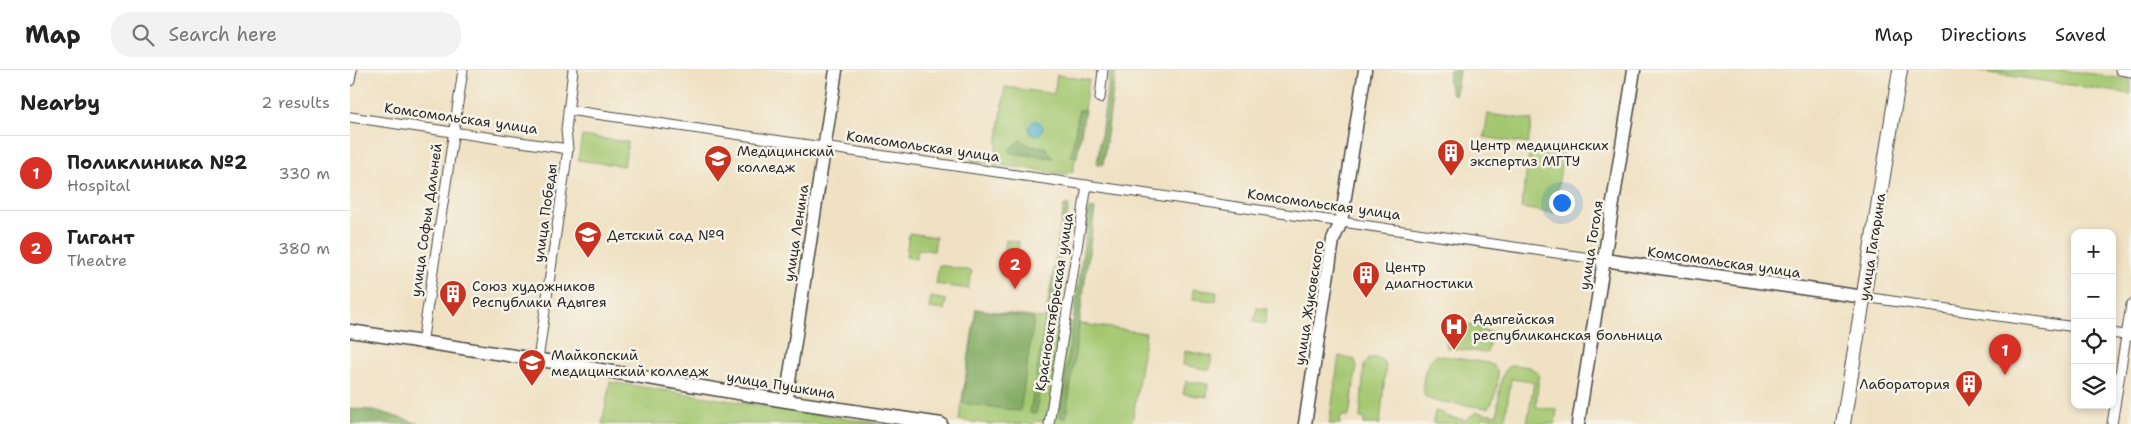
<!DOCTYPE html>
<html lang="en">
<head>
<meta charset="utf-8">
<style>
	body { margin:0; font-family:"Shantell Sans",sans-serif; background:#f2f2f2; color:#222 }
	.controls { position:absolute; right:15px; bottom:15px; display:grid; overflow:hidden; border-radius:10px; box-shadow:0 2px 8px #0003 }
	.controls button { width:45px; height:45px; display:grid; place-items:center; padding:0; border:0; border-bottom:1px solid #e0e0e0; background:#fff; color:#222; font:25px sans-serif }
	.you { position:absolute; left:1211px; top:132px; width:18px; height:18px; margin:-12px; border:4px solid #fff; border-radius:50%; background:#1a73e8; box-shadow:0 0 0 8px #1a73e833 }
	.badge { display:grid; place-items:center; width:32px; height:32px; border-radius:50%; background:#d93025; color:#fff; font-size:16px; font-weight:700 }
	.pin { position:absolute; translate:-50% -41px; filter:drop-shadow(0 1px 2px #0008) }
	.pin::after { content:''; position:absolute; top:26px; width:18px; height:15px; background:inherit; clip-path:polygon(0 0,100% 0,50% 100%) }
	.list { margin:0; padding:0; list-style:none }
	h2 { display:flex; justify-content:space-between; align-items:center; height:65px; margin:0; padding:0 20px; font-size:21px }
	h2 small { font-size:16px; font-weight:400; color:#767676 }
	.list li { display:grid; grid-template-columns:32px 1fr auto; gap:15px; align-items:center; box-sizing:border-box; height:75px; padding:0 20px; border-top:1px solid #e0e0e0 }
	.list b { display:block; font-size:19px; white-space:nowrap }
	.list p { margin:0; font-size:16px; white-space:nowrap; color:#767676 }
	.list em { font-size:16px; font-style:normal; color:#767676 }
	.icon { flex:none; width:28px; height:28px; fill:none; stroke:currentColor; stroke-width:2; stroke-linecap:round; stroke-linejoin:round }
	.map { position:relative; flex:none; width:1781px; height:354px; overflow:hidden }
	header { display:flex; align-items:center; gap:30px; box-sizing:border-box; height:70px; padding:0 25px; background:#fff; border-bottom:1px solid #e0e0e0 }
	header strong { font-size:24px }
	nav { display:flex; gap:28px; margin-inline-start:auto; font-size:18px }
	.search { width:350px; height:45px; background:#f2f2f2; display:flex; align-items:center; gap:12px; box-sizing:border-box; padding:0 18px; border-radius:20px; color:#767676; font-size:19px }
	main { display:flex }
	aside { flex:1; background:#fff }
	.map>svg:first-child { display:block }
	.green { fill:#a4c871; stroke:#687a4e }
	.forest { fill:#83ac63; stroke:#576c47 }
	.water { fill:#4fb4ce; stroke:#3d707c }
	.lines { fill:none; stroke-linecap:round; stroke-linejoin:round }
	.street-casing { stroke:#484642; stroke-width:11 }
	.secondary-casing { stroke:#484642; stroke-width:15 }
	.primary-casing { stroke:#484642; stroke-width:16 }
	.street { stroke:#fff; stroke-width:9 }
	.secondary { stroke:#fff; stroke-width:12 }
	.primary { stroke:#fff; stroke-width:14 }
	.labels { text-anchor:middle; stroke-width:5; stroke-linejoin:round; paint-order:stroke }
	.street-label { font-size:14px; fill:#2b2b2b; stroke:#f7f3e8 }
	.poi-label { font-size:14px; fill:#2b2b2b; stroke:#f7f3e8; text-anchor:start }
</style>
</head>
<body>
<header>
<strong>Map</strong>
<div class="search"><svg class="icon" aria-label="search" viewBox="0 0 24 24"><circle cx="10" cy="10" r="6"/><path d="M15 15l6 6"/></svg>Search here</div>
<nav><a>Map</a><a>Directions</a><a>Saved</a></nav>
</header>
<main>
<aside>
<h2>Nearby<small>2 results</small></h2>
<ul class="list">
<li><span class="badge">1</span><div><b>Поликлиника №2</b><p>Hospital</p></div><em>330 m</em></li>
<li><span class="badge">2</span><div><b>Гигант</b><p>Theatre</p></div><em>380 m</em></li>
</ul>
</aside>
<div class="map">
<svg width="1781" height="354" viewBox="0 0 1781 354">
	<rect width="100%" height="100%" fill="#f7f3e8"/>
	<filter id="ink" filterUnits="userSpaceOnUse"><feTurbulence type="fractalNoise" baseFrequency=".02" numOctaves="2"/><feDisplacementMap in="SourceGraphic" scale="10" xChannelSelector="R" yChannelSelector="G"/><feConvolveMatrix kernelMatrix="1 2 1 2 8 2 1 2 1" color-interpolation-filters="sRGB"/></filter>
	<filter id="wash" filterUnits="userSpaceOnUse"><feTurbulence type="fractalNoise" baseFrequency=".0096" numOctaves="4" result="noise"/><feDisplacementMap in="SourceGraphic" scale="20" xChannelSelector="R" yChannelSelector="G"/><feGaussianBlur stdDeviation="1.12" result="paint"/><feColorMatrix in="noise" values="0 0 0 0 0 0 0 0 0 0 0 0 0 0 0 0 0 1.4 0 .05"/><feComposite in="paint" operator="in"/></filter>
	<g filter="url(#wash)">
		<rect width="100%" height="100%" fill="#efe1c2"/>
		<path class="green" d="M1619,0H1713L1781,10V24Z
			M707,5L739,10L723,101L716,104L622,91L623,80L646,83L655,17L704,24Z
			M1138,44L1182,50L1178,74L1134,67Z
			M232,66L278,72L274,96L228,90Z
			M1180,79L1213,84L1204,143L1171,138Z
			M559,163L586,167L584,181L568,179L566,189L556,187Z
			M656,170L669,172L667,186L654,184Z
			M589,195L622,201L618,219L586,214Z
			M843,219L867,222L866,231L842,229Z
			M581,227L596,230L594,240L579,238Z
			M907,238L917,239L915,254L904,252Z
			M626,239L796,263L782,354H710L687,351L684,354H639L609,350Z
			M1100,252L1132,257V260L1142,262L1137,283L1098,278L1096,276Z
			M835,281L862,286L860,300L833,295Z
			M1086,285L1137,293C1141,294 1145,296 1147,300C1150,309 1145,332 1138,338L1084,331L1076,328C1069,316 1075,292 1086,285Z
			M989,286L1005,290L1007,296L999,346H991L990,354H979Z
			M1019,288H1029L1036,294L1030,354H1014V348H1010L1014,295Z
			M1162,295L1180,297L1189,304L1186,337L1207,340L1205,354H1177L1184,312L1161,309L1155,350L1133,347L1132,354L1083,353L1085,341L1091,342L1098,347L1116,350L1126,342L1147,345C1149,332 1148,299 1162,295Z
			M836,311L858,314L857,327L833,324Z
			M260,312L531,354H252Z"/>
		<path class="forest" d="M760,0H766L753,95L747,94Z
			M1100,0H1109L1106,24H1102L1098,11Z
			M729,40H735L727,87L721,86Z
			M670,70L681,76L695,77L703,88L661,83L659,80Z
			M714,135H719L686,344L680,343Z
			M739,138L745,139L716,348L710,347Z
			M626,239L684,249L670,341L612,333Z
			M0,339L25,340L70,354H0Z"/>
		<path class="water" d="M679 58a7 7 0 1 1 14 0a7 7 0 1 1-14 0Z"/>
	</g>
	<g filter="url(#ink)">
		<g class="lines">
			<defs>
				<path id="street" d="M1770,0L1781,2
					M0,11L2,0
					M750,28L753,0
					M218,40L1254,190
					M0,47L218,79
					M1514,227L1725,257
					M1762,263L1781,266
					M72,274L113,0
					M188,290L218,79L216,60L223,0
					M699,354L737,115
					M1762,354L1781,235"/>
				<path id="secondary" d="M1254,190L1514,227
					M0,261L197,291L436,331L591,354
					M436,331L486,0
					M955,354L983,170L991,152L1015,0
					M1228,354L1284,0"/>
				<path id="primary" d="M1493,354L1550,0"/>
			</defs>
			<use href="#street" class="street-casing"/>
			<use href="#secondary" class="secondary-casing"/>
			<use href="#primary" class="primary-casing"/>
			<use href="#street" class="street"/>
			<use href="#secondary" class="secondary"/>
			<use href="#primary" class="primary"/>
		</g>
	</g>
	<defs>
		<symbol id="building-pin" viewBox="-11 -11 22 30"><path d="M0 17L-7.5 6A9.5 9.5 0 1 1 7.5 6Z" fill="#c8321e" stroke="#f7f3e8"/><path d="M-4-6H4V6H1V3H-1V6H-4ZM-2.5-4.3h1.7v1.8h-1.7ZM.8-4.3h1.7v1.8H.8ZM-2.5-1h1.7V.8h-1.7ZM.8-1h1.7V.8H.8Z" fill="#fff"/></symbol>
		<symbol id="university-pin" viewBox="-11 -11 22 30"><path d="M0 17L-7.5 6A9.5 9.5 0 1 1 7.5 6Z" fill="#c8321e" stroke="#f7f3e8"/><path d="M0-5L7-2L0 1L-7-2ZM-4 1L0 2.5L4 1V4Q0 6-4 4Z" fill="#fff"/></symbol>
		<symbol id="school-pin" viewBox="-11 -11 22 30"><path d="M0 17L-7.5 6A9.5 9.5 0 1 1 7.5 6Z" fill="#c8321e" stroke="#f7f3e8"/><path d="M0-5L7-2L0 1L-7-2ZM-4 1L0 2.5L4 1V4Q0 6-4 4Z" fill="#fff"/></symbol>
		<symbol id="hospital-pin" viewBox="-11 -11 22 30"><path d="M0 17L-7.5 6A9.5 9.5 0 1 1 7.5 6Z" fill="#c8321e" stroke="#f7f3e8"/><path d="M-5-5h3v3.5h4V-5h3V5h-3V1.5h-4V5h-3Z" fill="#fff"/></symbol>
	</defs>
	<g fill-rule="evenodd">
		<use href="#building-pin" x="1085" y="67" width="32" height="43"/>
		<use href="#university-pin" x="352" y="73" width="32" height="43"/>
		<use href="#school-pin" x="222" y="149" width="32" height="43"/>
		<use href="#building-pin" x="1000" y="189" width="32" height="43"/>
		<use href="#building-pin" x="87" y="208" width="32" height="43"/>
		<use href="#hospital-pin" x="1088" y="241" width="32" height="43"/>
		<use href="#university-pin" x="166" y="277" width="32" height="43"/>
		<use href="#building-pin" x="1603" y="298" width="32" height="43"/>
	</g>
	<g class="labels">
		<g class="street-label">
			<text transform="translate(111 48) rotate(8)" y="5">Комсомольская улица</text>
			<text transform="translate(573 76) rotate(8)" y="5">Комсомольская улица</text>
			<text transform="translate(974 134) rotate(8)" y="5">Комсомольская улица</text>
			<text transform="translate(195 143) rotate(-82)" y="5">улица Победы</text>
			<text transform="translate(76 150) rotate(-82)" y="5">улица Софьи Дальней</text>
			<text transform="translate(446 163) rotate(-81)" y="5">улица Ленина</text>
			<text transform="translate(1241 175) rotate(-81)" y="5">улица Гоголя</text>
			<text transform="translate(1522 177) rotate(-81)" y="5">улица Гагарина</text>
			<text transform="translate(1374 192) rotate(8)" y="5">Комсомольская улица</text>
			<text transform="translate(704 232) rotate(-81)" y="5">Краснооктябрьская улица</text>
			<text transform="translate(959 233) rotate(-81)" y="5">улица Жуковского</text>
			<text transform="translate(431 315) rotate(9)" y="5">улица Пушкина</text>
		</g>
		<g class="poi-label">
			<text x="1120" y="80">Центр медицинских<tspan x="1120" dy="16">экспертиз МГТУ</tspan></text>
			<text x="387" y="86">Медицинский<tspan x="387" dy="16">колледж</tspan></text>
			<text x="257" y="170">Детский сад №9</text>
			<text x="1035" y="202">Центр<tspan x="1035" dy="16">диагностики</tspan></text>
			<text x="122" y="221">Союз художников<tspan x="122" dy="16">Республики Адыгея</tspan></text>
			<text x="1123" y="254">Адыгейская<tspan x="1123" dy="16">республиканская больница</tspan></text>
			<text x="201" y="290">Майкопский<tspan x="201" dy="16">медицинский колледж</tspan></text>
			<text x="1600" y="319" text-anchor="end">Лаборатория</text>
		</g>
	</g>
</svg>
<div class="controls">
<button>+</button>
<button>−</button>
<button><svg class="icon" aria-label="locate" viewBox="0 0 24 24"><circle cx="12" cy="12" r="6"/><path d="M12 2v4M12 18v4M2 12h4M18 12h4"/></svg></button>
<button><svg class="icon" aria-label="layers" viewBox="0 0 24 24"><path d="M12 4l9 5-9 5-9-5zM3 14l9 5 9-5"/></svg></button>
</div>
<div class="you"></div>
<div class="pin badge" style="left:1655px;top:305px">1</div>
<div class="pin badge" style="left:665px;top:219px">2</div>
</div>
</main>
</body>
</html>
